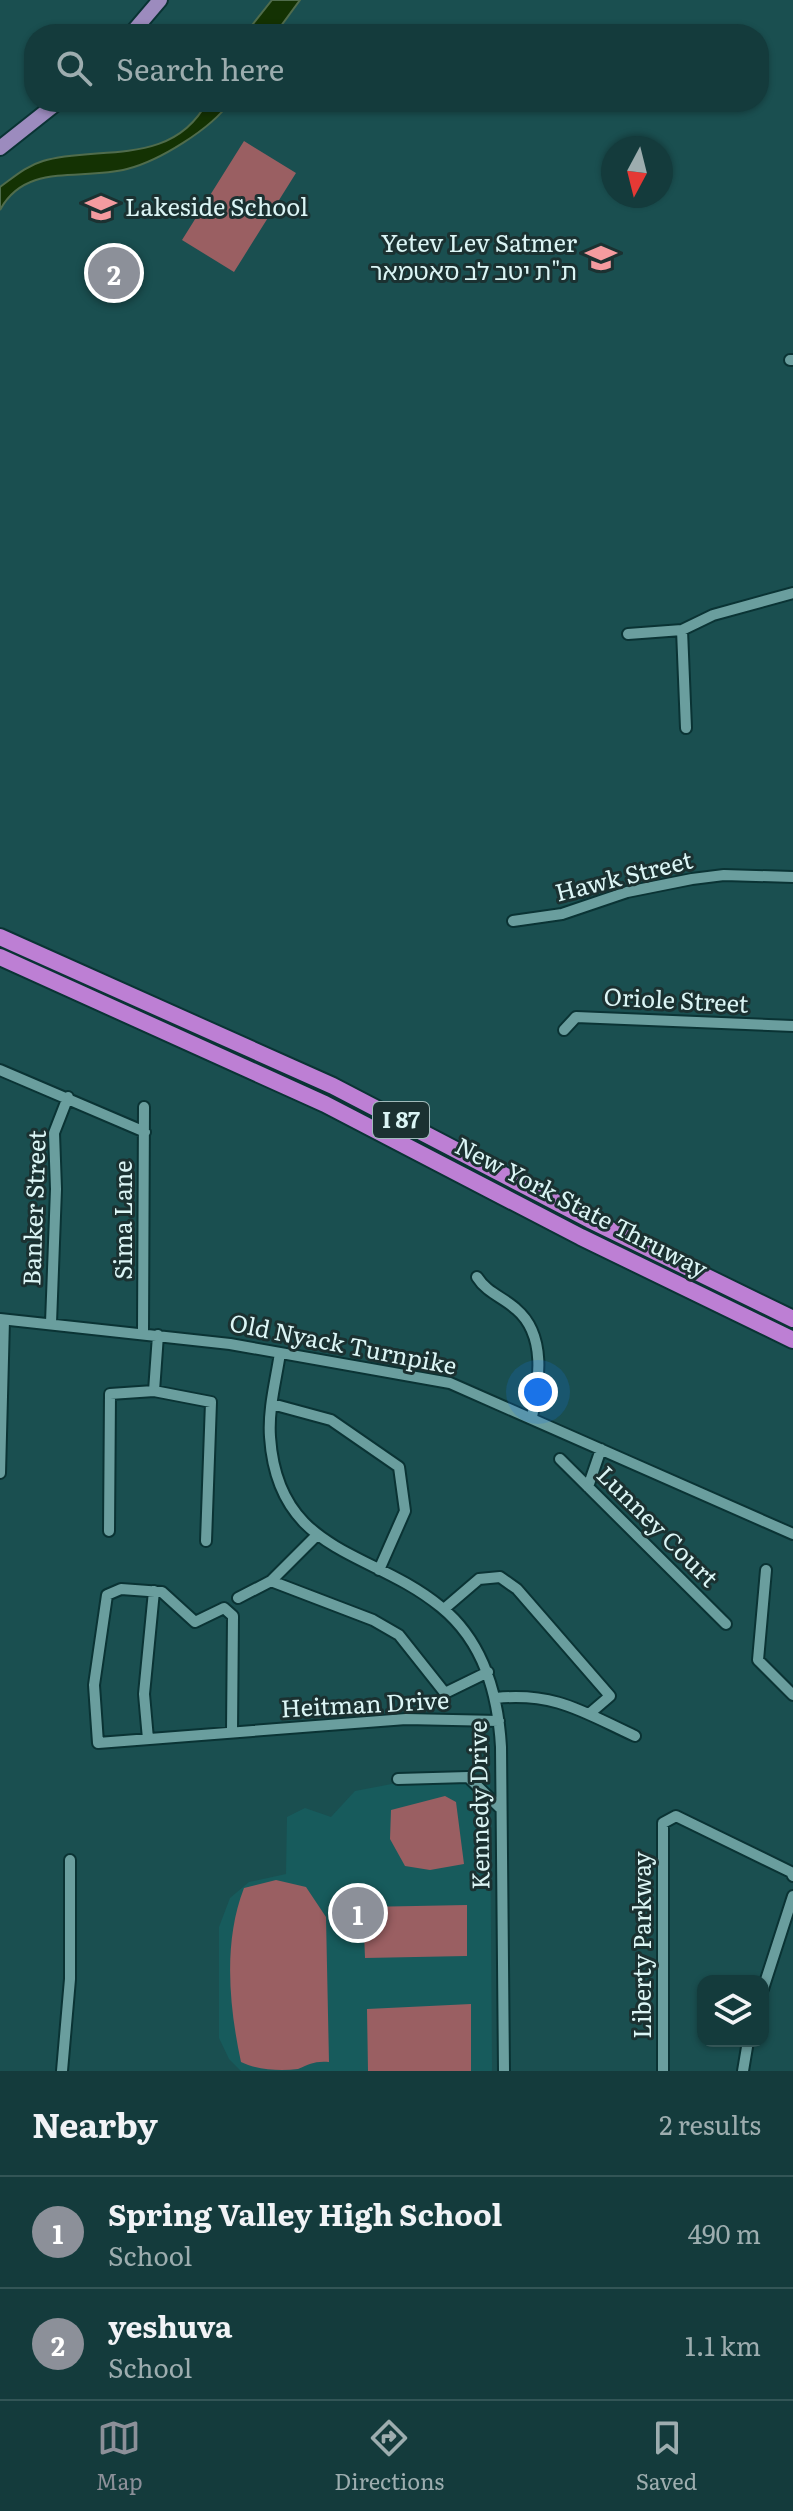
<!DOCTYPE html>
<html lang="en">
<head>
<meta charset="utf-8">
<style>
	body { margin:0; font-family:Literata,"Noto Sans Hebrew",serif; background:#1d4243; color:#f1f3f6 }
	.controls { position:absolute; right:24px; bottom:24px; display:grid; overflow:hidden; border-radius:16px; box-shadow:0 2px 6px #0004 }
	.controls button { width:72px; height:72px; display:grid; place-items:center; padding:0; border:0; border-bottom:2px solid #335556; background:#143b3c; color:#f1f3f6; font:40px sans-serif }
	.compass { position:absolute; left:601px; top:136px; width:72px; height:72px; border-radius:50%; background:#143b3c; box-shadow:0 2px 6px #0004; rotate:187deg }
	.you { position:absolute; left:538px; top:1392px; width:28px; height:28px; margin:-20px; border:6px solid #fff; border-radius:50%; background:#1a73e8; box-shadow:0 0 0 12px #1a73e833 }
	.badge { display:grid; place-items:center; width:52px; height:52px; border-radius:50%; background:#8c9099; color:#fff; font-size:26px; font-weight:700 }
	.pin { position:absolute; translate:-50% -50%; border:4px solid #fff; box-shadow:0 2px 8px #0006 }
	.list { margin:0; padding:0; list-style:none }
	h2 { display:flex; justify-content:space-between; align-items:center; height:104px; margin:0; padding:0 32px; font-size:34px }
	h2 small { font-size:26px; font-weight:400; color:#9dadaf }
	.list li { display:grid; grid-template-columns:52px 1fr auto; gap:24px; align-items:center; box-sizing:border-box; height:112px; padding:0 32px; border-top:2px solid #335556 }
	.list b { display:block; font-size:30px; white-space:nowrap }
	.list p { margin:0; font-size:26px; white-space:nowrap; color:#9dadaf }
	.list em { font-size:26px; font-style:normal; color:#9dadaf }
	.icon { flex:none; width:44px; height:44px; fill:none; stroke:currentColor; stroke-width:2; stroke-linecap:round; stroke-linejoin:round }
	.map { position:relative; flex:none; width:793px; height:2071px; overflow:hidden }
	.search { position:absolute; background:#143b3c; box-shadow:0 2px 6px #0004; left:24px; right:24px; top:24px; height:88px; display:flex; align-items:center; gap:20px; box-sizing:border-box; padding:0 28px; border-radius:32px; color:#9dadaf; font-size:30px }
	.sheet { height:328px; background:#143b3c }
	nav { display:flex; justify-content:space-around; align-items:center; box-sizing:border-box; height:112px; border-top:2px solid #335556; background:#143b3c; font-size:22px; color:#9dadaf }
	nav a { display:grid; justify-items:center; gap:4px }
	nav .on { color:#8c9099 }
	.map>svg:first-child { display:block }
	.built { fill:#175b5c }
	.green { fill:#9a5f62 }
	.water { fill:#143203; stroke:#506c4c; stroke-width:2 }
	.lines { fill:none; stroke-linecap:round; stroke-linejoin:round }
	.minor-casing { stroke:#0a3334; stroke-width:14 }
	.major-casing { stroke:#0a3334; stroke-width:18 }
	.highway-casing { stroke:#0a3334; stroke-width:20 }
	.minor { stroke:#6a9e9e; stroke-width:10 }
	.major { stroke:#9c8bbe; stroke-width:14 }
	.highway { stroke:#bd7fd4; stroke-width:16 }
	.labels { text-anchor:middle; stroke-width:6; stroke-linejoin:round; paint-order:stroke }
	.shield { fill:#1b3131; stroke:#a1baba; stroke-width:2 }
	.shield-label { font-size:22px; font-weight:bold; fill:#dbf5f5 }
	.poi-label { font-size:24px; fill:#dbf5f5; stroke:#1b3131; text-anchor:start }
	.street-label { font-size:24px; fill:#dbf5f5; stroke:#1b3131 }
</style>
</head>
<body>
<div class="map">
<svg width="793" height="2071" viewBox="0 0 793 2071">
	<rect width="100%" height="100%" fill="#1a4f50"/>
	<path class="built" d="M460,1771L490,1785L492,2071H241L229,2059L219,2038V1927L230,1898L249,1882L286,1874L287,1817L305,1808L331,1817L355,1791Z"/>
	<path class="green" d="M244,141L296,173L234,272L182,240Z
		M445,1796L456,1802L464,1864L430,1870L405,1866L390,1839L391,1810Z
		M276,1880L306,1887L326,1917L329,2062C314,2061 310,2064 298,2069C280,2071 257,2070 241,2062C229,2006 223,1942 244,1888Z
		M467,1905V1956L365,1958L363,1907Z
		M471,2004V2071H368L367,2009Z"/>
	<path class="water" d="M272,0H300L275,34H245Z
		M207,102H230C211,129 159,161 127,169C80,181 26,162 0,210V187C14,177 26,166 43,161C97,145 172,168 207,102Z"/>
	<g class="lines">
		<defs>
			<path id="minor" d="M790,360H793
				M682,630L686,728
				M628,634L682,630L713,615L793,593
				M513,921L562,914L627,892L692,879L724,875L793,877
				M564,1030L576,1017L793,1026
				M0,1070L145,1132
				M477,1277C487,1293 503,1297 516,1309C547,1335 539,1382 532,1417
				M0,1319L230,1344L450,1383L793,1534
				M51,1323L56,1189L54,1133L68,1097
				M143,1333L144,1107
				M280,1353C276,1380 268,1409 270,1437C278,1555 371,1549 441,1607C484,1642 498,1694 501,1747L504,2071
				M154,1391L158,1335
				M272,1404L331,1420L399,1467L405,1511L379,1570
				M560,1459L726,1624
				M0,1473L4,1320
				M588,1487L601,1449
				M109,1531L110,1394L154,1391L211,1402L206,1541
				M317,1535L271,1581L373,1620L399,1635L445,1693L488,1672
				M766,1570L758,1660L793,1695
				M238,1598L271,1581
				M444,1609L479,1579L500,1577L517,1589L610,1696L589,1714
				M496,1698C555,1692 583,1712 635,1736
				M232,1731L233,1616L224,1608L195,1622L162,1592L121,1589L107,1595L94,1685L98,1743L406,1719L499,1721
				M148,1739L144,1694L154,1591
				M398,1779L468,1777L501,1809
				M763,1989L793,1896
				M62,2071L70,1979V1860
				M663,2071V1823L676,1816L791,1872L793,1876
				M743,2071L748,2041"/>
			<path id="major" d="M131,34L160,0
				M0,148L58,102"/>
			<path id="highway" d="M0,937L333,1086L590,1220L793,1319
				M0,957L325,1104L581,1237L793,1340"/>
		</defs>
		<use href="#minor" class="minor-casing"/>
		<use href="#major" class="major-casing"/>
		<use href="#highway" class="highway-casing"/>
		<use href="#minor" class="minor"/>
		<use href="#major" class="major"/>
		<use href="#highway" class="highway"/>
	</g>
	<defs>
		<symbol id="school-bare" viewBox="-9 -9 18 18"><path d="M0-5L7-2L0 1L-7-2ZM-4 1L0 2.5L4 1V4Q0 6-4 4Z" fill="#f49b9f" stroke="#1b3131" stroke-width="2.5" paint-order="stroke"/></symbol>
	</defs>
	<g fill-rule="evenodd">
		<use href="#school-bare" x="79" y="186" width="44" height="44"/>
		<use href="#school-bare" x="579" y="236" width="44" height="44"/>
	</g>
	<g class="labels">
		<rect class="shield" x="373" y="1102" width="56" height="36" rx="6"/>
		<g class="shield-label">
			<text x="401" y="1128">I 87</text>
		</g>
		<g class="poi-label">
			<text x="125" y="216">Lakeside School</text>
			<text x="577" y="252" text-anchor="end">Yetev Lev Satmer<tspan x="577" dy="28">ת"ת יטב לב סאטמאר</tspan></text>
		</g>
		<g class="street-label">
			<text transform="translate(624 877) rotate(-14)" y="8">Hawk Street</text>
			<text transform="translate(676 1001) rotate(3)" y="8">Oriole Street</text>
			<text transform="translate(35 1208) rotate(-88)" y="8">Banker Street</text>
			<text transform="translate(581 1208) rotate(27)" y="8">New York State Thruway</text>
			<text transform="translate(124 1220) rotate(-90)" y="8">Sima Lane</text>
			<text transform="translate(343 1345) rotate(11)" y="8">Old Nyack Turnpike</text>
			<text transform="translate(657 1527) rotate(45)" y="8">Lunney Court</text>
			<text transform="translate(365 1705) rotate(-3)" y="8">Heitman Drive</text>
			<text transform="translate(480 1805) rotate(-91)" y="8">Kennedy Drive</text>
			<text transform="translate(643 1945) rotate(-90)" y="8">Liberty Parkway</text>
		</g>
	</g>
</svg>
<div class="controls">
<button><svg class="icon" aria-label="layers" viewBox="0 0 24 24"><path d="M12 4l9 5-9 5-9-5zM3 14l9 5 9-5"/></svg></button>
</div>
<svg class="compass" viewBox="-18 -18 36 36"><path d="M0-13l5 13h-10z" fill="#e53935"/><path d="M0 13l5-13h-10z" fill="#9dadaf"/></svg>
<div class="you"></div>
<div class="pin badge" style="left:358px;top:1913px">1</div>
<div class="pin badge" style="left:114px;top:273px">2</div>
<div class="search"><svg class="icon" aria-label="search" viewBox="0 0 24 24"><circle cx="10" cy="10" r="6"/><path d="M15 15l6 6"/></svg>Search here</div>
</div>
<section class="sheet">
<h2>Nearby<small>2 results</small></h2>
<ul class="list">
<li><span class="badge">1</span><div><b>Spring Valley High School</b><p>School</p></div><em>490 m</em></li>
<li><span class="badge">2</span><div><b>yeshuva</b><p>School</p></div><em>1.1 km</em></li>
</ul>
</section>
<nav>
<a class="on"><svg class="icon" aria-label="map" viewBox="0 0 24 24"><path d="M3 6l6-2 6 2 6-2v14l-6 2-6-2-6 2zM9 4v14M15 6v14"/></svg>Map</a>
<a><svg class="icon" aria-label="directions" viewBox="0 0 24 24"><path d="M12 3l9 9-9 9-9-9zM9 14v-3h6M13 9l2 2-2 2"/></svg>Directions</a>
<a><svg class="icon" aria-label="saved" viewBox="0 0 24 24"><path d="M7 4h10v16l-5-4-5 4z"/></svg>Saved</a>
</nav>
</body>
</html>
